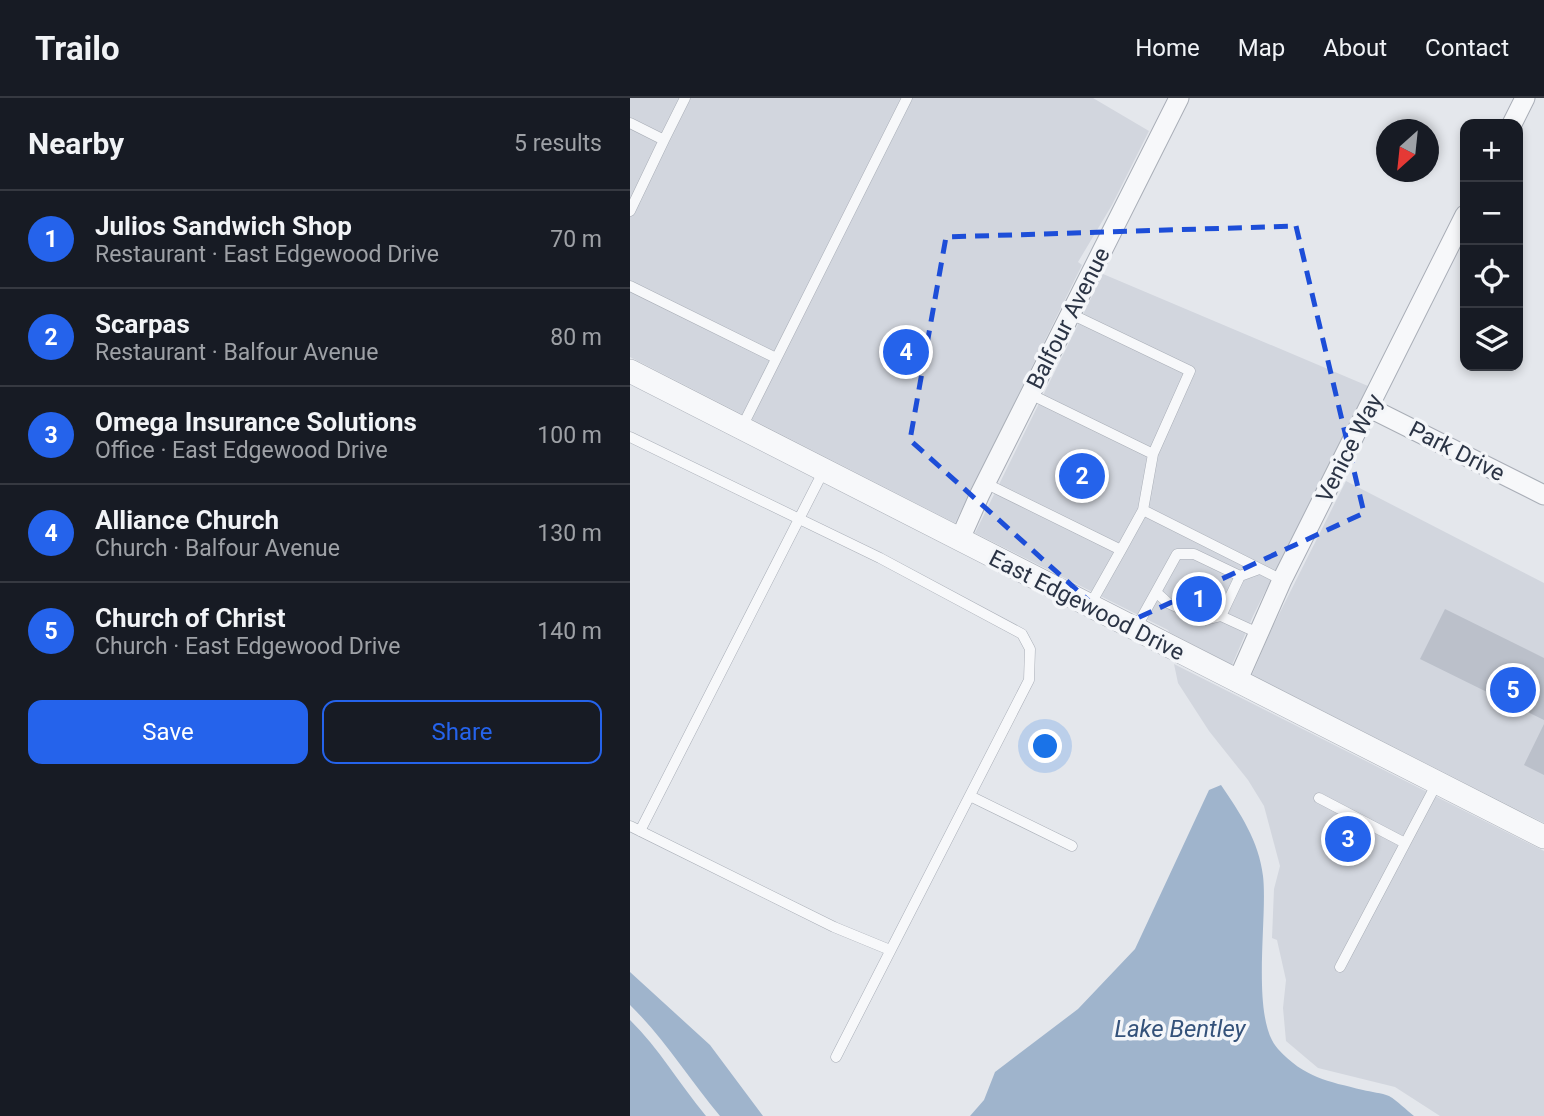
<!DOCTYPE html>
<html lang="en">
<head>
<meta charset="utf-8">
<style>
	body { margin:0; font-family:Roboto,sans-serif; background:#20242c; color:#f1f3f6 }
	.controls { position:absolute; right:21px; top:21px; display:grid; overflow:hidden; border-radius:14px; box-shadow:0 4px 10px #0003 }
	.controls button { width:63px; height:63px; display:grid; place-items:center; padding:0; border:0; border-bottom:2px solid #363941; background:#171b24; color:#f1f3f6; font:35px sans-serif }
	.compass { position:absolute; left:746px; top:21px; width:63px; height:63px; border-radius:50%; background:#171b24; box-shadow:0 4px 10px #0003; rotate:207deg }
	.you { position:absolute; left:416px; top:649px; width:24px; height:24px; margin:-18px; border:5px solid #fff; border-radius:50%; background:#1a73e8; box-shadow:0 0 0 10px #1a73e833 }
	.badge { display:grid; place-items:center; width:46px; height:46px; border-radius:50%; background:#2563eb; color:#fff; font-size:23px; font-weight:700 }
	.pin { position:absolute; translate:-50% -50%; border:4px solid #fff; box-shadow:0 2px 7px #0006 }
	.list { margin:0; padding:0; list-style:none }
	h2 { display:flex; justify-content:space-between; align-items:center; height:91px; margin:0; padding:0 28px; font-size:30px }
	h2 small { font-size:23px; font-weight:400; color:#9ea1a6 }
	.list li { display:grid; grid-template-columns:46px 1fr auto; gap:21px; align-items:center; box-sizing:border-box; height:98px; padding:0 28px; border-top:2px solid #363941 }
	.list b { display:block; font-size:26px; white-space:nowrap }
	.list p { margin:0; font-size:23px; white-space:nowrap; color:#9ea1a6 }
	.list em { font-size:23px; font-style:normal; color:#9ea1a6 }
	.actions { display:flex; gap:14px; padding:21px 28px }
	.actions a { flex:1; padding:16px 0; border:2px solid #2563eb; border-radius:14px; text-align:center; font-size:24px; color:#2563eb }
	.actions .main { background:#2563eb; color:#fff }
	.icon { flex:none; width:38px; height:38px; fill:none; stroke:currentColor; stroke-width:2; stroke-linecap:round; stroke-linejoin:round }
	.map { position:relative; flex:none; width:914px; height:1018px; overflow:hidden }
	header { display:flex; align-items:center; gap:42px; box-sizing:border-box; height:98px; padding:0 35px; background:#171b24; border-bottom:2px solid #363941 }
	header strong { font-size:33px }
	nav { display:flex; gap:38px; margin-inline-start:auto; font-size:24px }
	main { display:flex }
	aside { flex:1; background:#171b24 }
	.map>svg:first-child { display:block }
	.built { fill:#d2d6de }
	.water { fill:#9fb4cc }
	.building { fill:#bbc0ca }
	.lines { fill:none; stroke-linecap:round; stroke-linejoin:round }
	.service-casing { stroke:#a9aeb7; stroke-width:11 }
	.minor-casing { stroke:#a9aeb7; stroke-width:21 }
	.tertiary-casing { stroke:#a9aeb7; stroke-width:24 }
	.service { stroke:#f7f8fa; stroke-width:10 }
	.minor { stroke:#f7f8fa; stroke-width:19 }
	.tertiary { stroke:#f7f8fa; stroke-width:23 }
	.marked { fill:none; stroke:#1d4ed8; stroke-width:5; stroke-dasharray:14 9; stroke-linejoin:round }
	.labels { text-anchor:middle; stroke-width:7; stroke-linejoin:round; paint-order:stroke }
	.street-label { font-size:23px; fill:#2b3445; stroke:#f4f6f9 }
	.water-label { font-size:24px; font-style:italic; fill:#34527a; stroke:#f4f6f9 }
</style>
</head>
<body>
<header>
<strong>Trailo</strong>
<nav><a>Home</a><a>Map</a><a>About</a><a>Contact</a></nav>
</header>
<main>
<aside>
<h2>Nearby<small>5 results</small></h2>
<ul class="list">
<li><span class="badge">1</span><div><b>Julios Sandwich Shop</b><p>Restaurant · East Edgewood Drive</p></div><em>70 m</em></li>
<li><span class="badge">2</span><div><b>Scarpas</b><p>Restaurant · Balfour Avenue</p></div><em>80 m</em></li>
<li><span class="badge">3</span><div><b>Omega Insurance Solutions</b><p>Office · East Edgewood Drive</p></div><em>100 m</em></li>
<li><span class="badge">4</span><div><b>Alliance Church</b><p>Church · Balfour Avenue</p></div><em>130 m</em></li>
<li><span class="badge">5</span><div><b>Church of Christ</b><p>Church · East Edgewood Drive</p></div><em>140 m</em></li>
</ul>
<div class="actions"><a class="main">Save</a><a>Share</a></div>
</aside>
<div class="map">
<svg width="914" height="1018" viewBox="0 0 914 1018">
	<rect width="100%" height="100%" fill="#e4e7ec"/>
	<path class="built" d="M0,0H463L519,33L482,107L448,164L452,167L325,425L0,259Z
		M473,176L738,288L623,518L602,567L539,534L538,532L345,435Z
		M716,383L914,485V725L622,577L643,528Z
		M544,566L914,753V1018H810L765,989L688,970L656,943L653,910L656,882L647,842L642,840L644,791L650,768L634,708L618,682L579,633L548,585Z"/>
	<path class="water" d="M591,687C610,715 629,743 633,778C638,819 620,921 648,951C675,980 697,983 733,992C741,994 752,995 759,998C768,1003 776,1012 784,1018H340L354,1002L365,974L448,911L505,851L579,692Z
		M0,874L80,947L133,1018H90C59,981 34,940 0,907Z
		M0,922C29,950 50,987 76,1018H0Z"/>
	<path class="building" d="M815,511L914,560V622L790,561Z
		M914,626V677L894,667Z"/>
	<g class="lines">
		<defs>
			<path id="service" d="M0,25L34,42L55,0
				M0,113L34,42
				M0,188L146,260
				M441,216L560,273L523,356
				M400,296L523,356L513,412L652,482
				M112,329L277,0
				M0,339L250,460L392,536L400,551L399,582L206,959
				M355,385L491,452L513,412
				M610,478L564,456H547L526,494L538,505L575,522L591,518L628,535
				M460,507L491,452
				M591,518L610,478L629,471
				M506,530L526,494
				M340,698L442,748
				M689,700L775,745
				M0,728L204,829L260,852
				M10,733L194,372
				M710,869L807,685"/>
			<path id="minor" d="M882,26L895,0
				M740,310L914,397
				M330,441L350,396L549,0
				M607,584L652,482L835,117"/>
			<path id="tertiary" d="M0,273L914,739"/>
		</defs>
		<use href="#service" class="service-casing"/>
		<use href="#minor" class="minor-casing"/>
		<use href="#tertiary" class="tertiary-casing"/>
		<use href="#service" class="service"/>
		<use href="#minor" class="minor"/>
		<use href="#tertiary" class="tertiary"/>
	</g>
	<path class="marked" d="M666,128L734,415L488,529L280,342L316,139Z"/>
	<g class="labels">
		<g class="street-label">
			<text transform="translate(438 220) rotate(-63)" y="8">Balfour Avenue</text>
			<text transform="translate(719 350) rotate(-63)" y="8">Venice Way</text>
			<text transform="translate(827 353) rotate(27)" y="8">Park Drive</text>
			<text transform="translate(457 507) rotate(27)" y="8">East Edgewood Drive</text>
		</g>
		<g class="water-label">
			<text x="550" y="939">Lake Bentley</text>
		</g>
	</g>
</svg>
<div class="controls">
<button>+</button>
<button>−</button>
<button><svg class="icon" aria-label="locate" viewBox="0 0 24 24"><circle cx="12" cy="12" r="6"/><path d="M12 2v4M12 18v4M2 12h4M18 12h4"/></svg></button>
<button><svg class="icon" aria-label="layers" viewBox="0 0 24 24"><path d="M12 4l9 5-9 5-9-5zM3 14l9 5 9-5"/></svg></button>
</div>
<svg class="compass" viewBox="-18 -18 36 36"><path d="M0-13l5 13h-10z" fill="#e53935"/><path d="M0 13l5-13h-10z" fill="#9ea1a6"/></svg>
<div class="you"></div>
<div class="pin badge" style="left:569px;top:501px">1</div>
<div class="pin badge" style="left:452px;top:378px">2</div>
<div class="pin badge" style="left:718px;top:741px">3</div>
<div class="pin badge" style="left:276px;top:254px">4</div>
<div class="pin badge" style="left:883px;top:592px">5</div>
</div>
</main>
</body>
</html>
